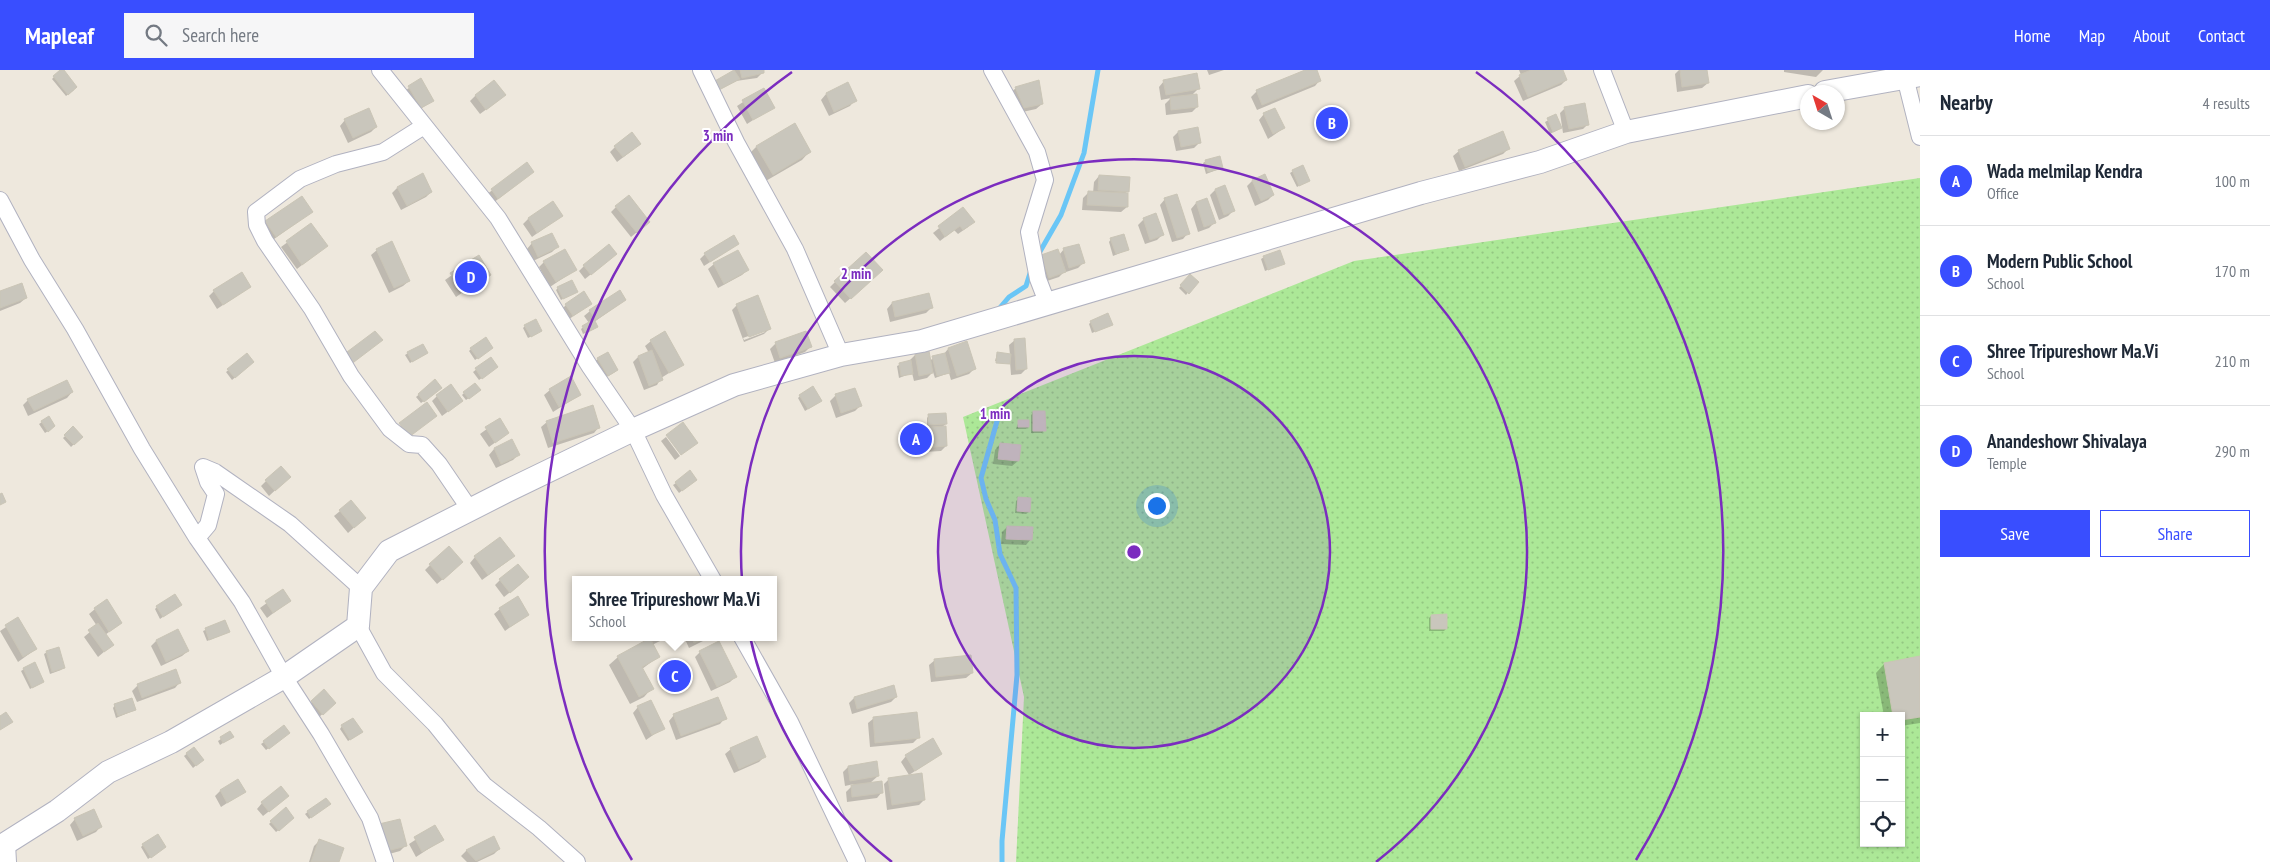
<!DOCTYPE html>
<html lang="en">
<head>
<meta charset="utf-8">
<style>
	body { margin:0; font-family:"PT Sans Narrow",sans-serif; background:#f6f6f7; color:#1f2937 }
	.controls { position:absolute; right:15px; bottom:15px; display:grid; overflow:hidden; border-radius:0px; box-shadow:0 1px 4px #0004 }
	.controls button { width:45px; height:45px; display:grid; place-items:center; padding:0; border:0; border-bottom:1px solid #e0e1e3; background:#fff; color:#1f2937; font:25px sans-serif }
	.compass { position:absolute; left:1800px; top:15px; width:45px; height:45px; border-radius:50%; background:#fff; box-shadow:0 1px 4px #0004; rotate:321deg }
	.you { position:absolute; left:1156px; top:435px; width:18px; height:18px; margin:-12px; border:4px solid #fff; border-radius:50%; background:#1a73e8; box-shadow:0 0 0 8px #1a73e833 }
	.badge { display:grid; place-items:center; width:32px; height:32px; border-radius:50%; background:#394eff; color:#fff; font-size:16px; font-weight:700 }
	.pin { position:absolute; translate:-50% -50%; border:2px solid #fff; box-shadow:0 1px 5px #0006 }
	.popup { position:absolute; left:572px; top:506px; width:205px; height:65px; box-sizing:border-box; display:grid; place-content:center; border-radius:0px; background:#fff; filter:drop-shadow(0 1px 4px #0005); font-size:16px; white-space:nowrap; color:#747a83 }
	.popup b { font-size:19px; color:#1f2937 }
	.popup::after { content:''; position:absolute; left:50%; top:100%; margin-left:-10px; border:10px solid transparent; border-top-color:#fff }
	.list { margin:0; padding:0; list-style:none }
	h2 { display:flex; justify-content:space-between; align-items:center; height:65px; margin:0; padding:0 20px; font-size:21px }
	h2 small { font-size:16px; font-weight:400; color:#747a83 }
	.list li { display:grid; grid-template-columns:32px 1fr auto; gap:15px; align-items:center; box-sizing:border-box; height:90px; padding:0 20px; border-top:1px solid #e0e1e3 }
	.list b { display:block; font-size:19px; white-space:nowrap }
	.list p { margin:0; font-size:16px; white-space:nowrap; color:#747a83 }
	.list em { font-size:16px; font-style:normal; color:#747a83 }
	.actions { display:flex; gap:10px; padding:15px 20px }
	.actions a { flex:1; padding:11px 0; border:1px solid #394eff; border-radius:0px; text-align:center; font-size:18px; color:#394eff }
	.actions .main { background:#394eff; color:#fff }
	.icon { flex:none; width:28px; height:28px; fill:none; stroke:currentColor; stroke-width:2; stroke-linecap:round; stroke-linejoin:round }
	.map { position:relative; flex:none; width:1920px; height:792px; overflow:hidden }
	header { display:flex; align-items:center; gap:30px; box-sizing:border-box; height:70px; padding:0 25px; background:#394eff; color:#fff }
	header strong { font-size:24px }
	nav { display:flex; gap:28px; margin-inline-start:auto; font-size:18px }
	.search { width:350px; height:45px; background:#f6f6f7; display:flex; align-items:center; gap:12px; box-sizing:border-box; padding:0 18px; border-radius:0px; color:#747a83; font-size:19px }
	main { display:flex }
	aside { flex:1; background:#fff }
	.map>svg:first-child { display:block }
	.grass { fill:url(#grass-dots); fill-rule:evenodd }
	.shadow { fill:#0003; fill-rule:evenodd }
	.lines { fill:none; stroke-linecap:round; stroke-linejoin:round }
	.stream { stroke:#6ac6f6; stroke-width:5 }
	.building { fill:#c9c6bc; stroke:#cac5b6 }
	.street-casing { stroke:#b1b2c0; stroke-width:18 }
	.secondary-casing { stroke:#b1b2c0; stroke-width:24 }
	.street { stroke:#fff; stroke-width:16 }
	.secondary { stroke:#fff; stroke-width:22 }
	.ring { fill:none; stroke:#7b2cbf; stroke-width:2.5 }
	.centre { fill:#7b2cbf; stroke:#fff; stroke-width:2.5 }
	.ring-label { font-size:15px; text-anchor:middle; font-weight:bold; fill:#7b2cbf; stroke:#fff; stroke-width:4; stroke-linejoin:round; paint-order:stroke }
</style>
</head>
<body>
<header>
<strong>Mapleaf</strong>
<div class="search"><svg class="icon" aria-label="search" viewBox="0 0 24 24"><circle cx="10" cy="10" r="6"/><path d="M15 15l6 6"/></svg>Search here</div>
<nav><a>Home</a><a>Map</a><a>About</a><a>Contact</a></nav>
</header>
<main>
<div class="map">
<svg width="1920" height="792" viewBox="0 0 1920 792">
	<defs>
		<pattern id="grass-dots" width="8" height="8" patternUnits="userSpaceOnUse" patternTransform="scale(1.25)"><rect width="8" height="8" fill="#ace897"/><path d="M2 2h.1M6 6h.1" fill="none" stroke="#94c782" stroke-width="1.8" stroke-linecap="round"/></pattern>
	</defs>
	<rect width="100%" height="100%" fill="#eee8dd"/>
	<path class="grass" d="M1920,108V792H1016L1024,627L963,347L1354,191ZM1864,646H1901V773H1864Z"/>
	<path class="shadow" d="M734,0H762L763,2L757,8L736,11L715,22Z
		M1207,0H1224L1209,5Z
		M1308,0H1316L1320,10L1315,16L1257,40L1251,27L1257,21Z
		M1519,0H1562L1566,10L1561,15L1523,31L1514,11L1521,5Z
		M1679,0H1706L1708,13L1702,18L1677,22L1675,4Z
		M1784,0H1823L1816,7L1784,2Z
		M54,7L74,20L66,26L52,9Z
		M421,10L433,30L415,43L403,22Z
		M1164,11L1199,18L1191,26L1197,37L1192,42L1166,45L1165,34L1171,28L1161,30L1159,17Z
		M848,14L855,30L850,36L829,46L821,30L826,24Z
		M1016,18L1042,34L1036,39L1018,43L1010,23Z
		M763,19L773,37L747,54L737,36Z
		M476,25L499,30L480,44L470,31Z
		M1565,38L1588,54L1583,59L1563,63L1560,43Z
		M1264,44L1284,58L1268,69L1259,50Z
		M1556,46L1561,58L1550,64L1545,52Z
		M345,50L376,57L371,62L348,73L340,56Z
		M794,54L810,81L802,90L764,112L748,85L756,77Z
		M1178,62L1199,73L1194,78L1176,81L1173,67Z
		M615,77L634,79L617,92L610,82Z
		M1509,78L1503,84L1459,101L1453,86L1459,81Z
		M1206,91L1222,98L1206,104L1203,93Z
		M526,94L532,102L492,134L486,125Z
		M1293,101L1308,111L1297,117L1290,103Z
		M1099,106L1128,121L1124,124L1127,137L1121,142L1082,140L1083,128L1088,123H1093L1094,112Z
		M1265,106L1273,125L1268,130L1255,136L1247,116L1252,111Z
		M397,118L431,122L426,127L401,140L392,123Z
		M1215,120L1233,141L1228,146L1219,150L1210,125Z
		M302,128L311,142L270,172L260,157Z
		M1165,129L1188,163L1183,169L1172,172L1160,135Z
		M1207,130L1214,153L1209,158L1198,162L1191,139L1196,133Z
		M616,137L643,157L631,167L611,142Z
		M963,139L968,157L958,164L954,160L940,171L933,163Z
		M561,146L532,167L523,154L528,149Z
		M1144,149L1162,165L1157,170L1145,174L1138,155Z
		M311,155L326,176L297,199L281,177Z
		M1111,169L1127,180L1113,186L1109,172Z
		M532,173L557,177L552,182L533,191L527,179Z
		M738,174L704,196L700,189L705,184Z
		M1064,179L1083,193L1078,198L1063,203L1059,207L1044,212L1042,186L1059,185Z
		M377,180L409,211L403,216L389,223L371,185Z
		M478,187L489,204L456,227L445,210Z
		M1264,187L1283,193L1265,201L1261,189Z
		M610,189L585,209L579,201L584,196Z
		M544,192L575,200L550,217L539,197Z
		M714,194L747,200L742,205L718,218L708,199Z
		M876,206L845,233L830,217L835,212Z
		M1190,206L1197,212L1186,225L1179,218Z
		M250,217L217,239L209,226L214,221Z
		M558,218L576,222L561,230L556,220Z
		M0,223L26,228L20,233L0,241Z
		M625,230L594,252V259L583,264L581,259L589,253L584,246L590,241Z
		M591,233L568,250L561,240L566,235Z
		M892,233L932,237L926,243L890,252L887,239Z
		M737,235L770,258L764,264L744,272L732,240ZM765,260V262L744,270L743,268Z
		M1091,252L1111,255L1092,263L1089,254Z
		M525,256L538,263L528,268L523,258Z
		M1015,270L1026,299L1021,304L1011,305L1010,292L1009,294L995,291L997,284L1010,285L1009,275Z
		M651,271L682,295L661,308L657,315L644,320L633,292L638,287L649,283L645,276Z
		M776,273L810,277L805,282L775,293L770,279Z
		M966,273L975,298L969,304L951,310L949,303L935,308L933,302L927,308L914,311L912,303L899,308L897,296L910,290L915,285L930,290L943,285L948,279Z
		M471,279L489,280L475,290L469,281Z
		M408,283H427L410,293L405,285Z
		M607,283L615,302L605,308L595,291Z
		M247,285L253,292L232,310L226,302Z
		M491,288L494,299L479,310L473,302Z
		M435,311L438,320L421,333L416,327Z
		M855,319L860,336L855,341L836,348L830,331L835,326Z
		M550,320L580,325L553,342L544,325Z
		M72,322L67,328L28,346L23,335L28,330Z
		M477,322L466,330L462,325L464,323Z
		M437,326L462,331L442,346L432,331Z
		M800,326L818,333L805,341L798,328Z
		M1033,343L1044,360L1042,363H1031V345Z
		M929,345L946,354L942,357L946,376L941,381L907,383L906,365L911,360L927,358V348Z
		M499,350L508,363L489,377L480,364Z
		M1019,351L1028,357L1026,359H1016Z
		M42,352L51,359L45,363L39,354Z
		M547,352L599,357L594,363L548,378L541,357Z
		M73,358L81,367L71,377L63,368Z
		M666,367L680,386L675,390L661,371Z
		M511,371L518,385L513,390L496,398L489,385L494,379Z
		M1000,374L1019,376L1018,391L1012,396L993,394L995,380Z
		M266,411L284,412L269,426L261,416Z
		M693,412L679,423L673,415L676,413Z
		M1019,428L1030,429L1029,442L1026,444L1015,443L1016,431Z
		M351,432L359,453L348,463L334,446Z
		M1007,457L1031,469L1026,475L1001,474L1002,462Z
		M475,487L508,491L482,510L470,493Z
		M430,495L456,498L437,514L425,500Z
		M500,510L522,513L504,527L495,515Z
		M283,521L289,531L267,548L260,538Z
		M180,535L160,549L155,539L157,537Z
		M95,539L121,553L105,565L112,575L98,587L84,567L97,556L89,544Z
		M500,539L527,545L505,561L494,544Z
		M1431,546L1446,559L1444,561H1429V548Z
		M18,549L36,579L18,592L0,561Z
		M225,551L229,562L207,571L203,561Z
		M646,567H668L652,575L658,587L642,599L652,618L644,627L630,634L609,595L618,587L647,571Z
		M684,567H711L689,578Z
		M156,571L188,581L182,586L161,596L151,576Z
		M47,582L63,598L61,600L50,604L44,584Z
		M700,582L735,607L730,612L711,621L695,587Z
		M1920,587V653L1901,656V646H1884L1876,603L1884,594Z
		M935,590L972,603L966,608L931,612L929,595Z
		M24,599L43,612L30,619L21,601Z
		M176,601L180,612L175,618L137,632L132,621L138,615Z
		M896,627L891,632L852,644L849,633L854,628Z
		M312,632L329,638L317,649L306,637Z
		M115,635L135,640L116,648L113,638Z
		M638,637L663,658L646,670L633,643Z
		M674,645L725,648L720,654L676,670L669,651Z
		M874,648L918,668L913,673L870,677L868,653Z
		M342,656L359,664L348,671L340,659Z
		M230,663L232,667L220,675L218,671Z
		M286,665L266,680L261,674L264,672Z
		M194,678L200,692L193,698L184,686Z
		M731,679L764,687L759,692L734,703L725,684Z
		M941,684L909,705L901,692L906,686Z
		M848,697L878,706L869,714L882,722L877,728L847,732L846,722L854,714L845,716L843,702Z
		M889,709L924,730L919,735L887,740L884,714Z
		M220,721L244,722L221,737L215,726Z
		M325,729L327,736L309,749L305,744Z
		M282,731L263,746L257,739L262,733Z
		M75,749L101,756L96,762L77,771L70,755Z
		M291,750L276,762L269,754L271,752Z
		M435,757L442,770L416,787L409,774Z
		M375,761L406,775L400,781L382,786Z
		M494,768L499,779L494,784L477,792H467L461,786L466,781Z
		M319,771L338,792H309L314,776Z
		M143,775L162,779L148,789L141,777Z"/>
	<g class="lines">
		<path class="stream" d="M1038,185L1061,145L1084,83L1098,0
			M998,240L1009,227L1026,216L1031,200
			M999,344L981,408L986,429L995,450L1000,484L1016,518L1017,605L1002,771V792"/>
	</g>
	<path class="building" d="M60,0H64L77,17L68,25L53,6Z
		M734,0L740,9L717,21L713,12Z
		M740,0H764V3L742,8Z
		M1305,0H1317L1321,11L1262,35L1256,20Z
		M1531,0H1563L1567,10L1528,27L1519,5Z
		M1680,0H1707L1709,13L1682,17Z
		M1197,3L1200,19L1166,25L1163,10Z
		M421,8L434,31L421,38L408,16Z
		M494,10L506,25L486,40L475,25Z
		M1039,10L1043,34L1024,38L1015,17Z
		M848,12L857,31L834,42L826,23Z
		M764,18L775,38L753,50L742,30Z
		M1197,24L1198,37L1171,40L1170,27Z
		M1585,33L1589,55L1569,59L1564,37Z
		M369,38L377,57L353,68L344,49Z
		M1275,38L1285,58L1273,64L1263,43Z
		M1556,44L1562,58L1553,62L1547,48Z
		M795,53L811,82L773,105L756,76Z
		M1198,57L1201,73L1181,77L1178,61Z
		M1503,61L1510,79L1465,97L1458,80Z
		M632,62L641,74L623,87L614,76Z
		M1220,86L1223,98L1208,102L1205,90Z
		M527,92L534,102L498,129L491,119Z
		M1303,95L1310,111L1299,116L1292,100Z
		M423,103L432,122L407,136L397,117Z
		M1265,104L1274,125L1261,131L1252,110Z
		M1099,105L1130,107L1129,122L1098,120Z
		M1225,115L1235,141L1224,145L1215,119Z
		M1088,121L1128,123V137L1087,135Z
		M1177,124L1190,164L1177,168L1164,128Z
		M629,125L650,152L637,163L615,136Z
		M302,126L313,142L276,167L265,151Z
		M1207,128L1216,153L1204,157L1196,132Z
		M553,131L563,146L537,163L528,148Z
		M963,137L975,152L963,160L960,156L945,167L938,156Z
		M1156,143L1164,165L1150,170L1143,148Z
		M311,153L328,176L302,195L286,171Z
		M552,163L559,177L538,187L531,172Z
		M1124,164L1129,180L1116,184L1110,168Z
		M734,165L739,174L710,192L704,183Z
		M392,171L410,211L394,218L376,179Z
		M609,174L617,184L591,205L583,195Z
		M1079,174L1085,193L1069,198L1063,178Z
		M565,179L577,200L556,212L543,191Z
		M1058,179L1066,202L1049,208L1041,185Z
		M738,180L749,200L724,214L713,193Z
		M1280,180L1285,194L1268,200L1263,186Z
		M866,182L883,200L851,229L834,211Z
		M479,185L491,205L462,223L450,203Z
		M242,202L251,217L223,235L213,220Z
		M1190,204L1199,212L1189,224L1180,215Z
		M572,210L578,222L563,229L557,217Z
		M22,213L27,228L0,238V221Z
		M620,220L626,230L596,250L589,240Z
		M584,221L592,234L573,246L565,234Z
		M929,223L933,238L895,247L892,232Z
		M758,225L771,259L749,267L736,234Z
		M1108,243L1113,255L1095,262L1090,251Z
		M536,249L542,261L531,267L524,255Z
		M594,249L598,257L586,263L582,256Z
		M375,261L383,270L350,295L343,285Z
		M665,261L684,295L669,303L650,270Z
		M806,261L812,277L780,288L775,272Z
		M486,267L493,278L478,289L470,278Z
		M1025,268L1027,299L1016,300L1014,269Z
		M967,271L976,299L957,306L948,278Z
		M423,274L428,283L412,292L407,282Z
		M652,280L663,310L649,316L638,286Z
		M929,281L933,303L919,306L915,284Z
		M608,282L618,300L608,306L597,288Z
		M997,282L1011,284L1010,294L996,293Z
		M247,283L254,292L235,308L227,299Z
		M945,283L950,303L937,306L932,286Z
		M491,287L498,297L482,309L475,298Z
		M911,290L913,304L901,306L899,293Z
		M571,306L581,325L559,337L549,319Z
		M435,309L442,318L424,332L418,324Z
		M67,310L73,322L34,341L27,329Z
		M475,313L481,320L469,329L463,322Z
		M451,314L463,331L448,342L436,325Z
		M813,316L822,331L808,339L799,325Z
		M855,318L862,336L841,343L835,324Z
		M427,332L437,346L409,367L399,353Z
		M593,335L600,358L553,373L546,351Z
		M1033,341H1045L1046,361H1033Z
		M946,343L947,354L929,355L928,344Z
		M49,346L55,356L48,362L41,351Z
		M500,348L509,363L495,373L485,357Z
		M1018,350H1029V357H1018Z
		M683,352L698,373L681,385L666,365Z
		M73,356L83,367L74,375L64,365Z
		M946,356L947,376L912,379L910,358Z
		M512,369L520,385L501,394L494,378Z
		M1000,373L1021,375L1019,391L998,389Z
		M281,396L291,407L275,421L265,410Z
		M690,400L697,410L682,421L675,412Z
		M2,423L6,432L0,435V424Z
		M1018,427L1031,428L1030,442L1017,441Z
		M351,430L366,448L354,458L339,440Z
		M1007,456L1033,457L1032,470L1006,469Z
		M500,467L515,486L488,505L474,486Z
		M449,476L463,492L443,510L429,494Z
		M518,494L529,507L510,523L499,509Z
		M283,519L291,531L273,543L265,531Z
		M175,524L182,535L163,547L156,536Z
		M518,526L529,545L510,557L499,538Z
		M107,529L122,553L109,562L94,538Z
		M1447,544V559H1431V545Z
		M18,547L37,579L23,587L5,555Z
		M225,550L230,562L209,570L205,558Z
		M98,553L114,575L104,582L88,560Z
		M178,559L189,581L166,592L156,570Z
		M691,567H708L694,573Z
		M650,568L660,587L642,597L654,619L639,627L617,586Z
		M719,571L737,607L717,617L699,581Z
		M59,577L65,598L52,602L46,581Z
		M971,585L973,603L936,607L934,589Z
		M1920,586V647L1901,650V646H1893L1884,593Z
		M35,592L44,612L32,618L23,598Z
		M176,599L181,613L142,628L137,614Z
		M894,615L897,627L857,639L854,627Z
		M324,619L336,633L323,645L311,631Z
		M718,627L727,649L681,666L673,644Z
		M132,628L136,640L118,646L114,634Z
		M651,630L665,659L652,665L637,636Z
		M6,642L13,652L0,660V646Z
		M917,642L920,668L875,673L873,647Z
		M353,648L363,662L350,670L341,655Z
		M284,655L290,663L269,679L263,671Z
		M230,661L234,667L223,673L220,667Z
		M757,666L766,687L739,699L730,678Z
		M933,668L942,684L915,701L905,685Z
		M194,677L204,690L196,696L186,683Z
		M877,691L879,706L850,711L848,696Z
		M922,703L925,730L892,735L888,708Z
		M238,709L246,722L227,733L220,720Z
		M882,711L883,723L852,727L851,715Z
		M281,716L289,726L269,742L261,732Z
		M326,728L331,734L311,748L307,741Z
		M286,737L294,748L279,761L270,751Z
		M94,739L102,757L83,766L74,748Z
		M400,749L407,776L387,781L379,754Z
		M435,755L444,770L422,782L414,767Z
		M158,764L166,777L151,788L142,774Z
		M494,766L500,779L476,791L466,780Z
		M319,769L344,778L339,792H311Z"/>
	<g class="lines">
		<defs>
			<path id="street" d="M380,0L498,148L590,297L633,360L664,425L713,510
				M701,0L736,72L795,179L841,285
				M992,0L1037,82L1045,110L1029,162L1038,209L1048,235
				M1602,0L1626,62
				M1905,7L1920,67
				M424,56L383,82L336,94L300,109L256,142L257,155L265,171L312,239L351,306L390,359L409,374L422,375L439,394L471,441
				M0,130L32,190L75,259L142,379L197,468L242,532L284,607L321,664L370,748L385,792
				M197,468L208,455L216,424L208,412L203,397L215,402L290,454L361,518
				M358,556L384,603L435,654L484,715L539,758L577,792
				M742,567L790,652L857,792
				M7,774L8,792"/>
			<path id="secondary" d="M1825,22L1920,5
				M0,777L57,741L108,702L171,672L284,607L358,556L361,518L389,481L507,421L633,360L734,315L841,285L922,271L1421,123L1540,92L1626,62L1808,26"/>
		</defs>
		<use href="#street" class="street-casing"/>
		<use href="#secondary" class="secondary-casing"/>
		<use href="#street" class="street"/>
		<use href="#secondary" class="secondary"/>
	</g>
	<circle cx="1134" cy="482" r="196" fill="#7b2cbf" fill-opacity=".12"/>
	<g class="ring">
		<circle cx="1134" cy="482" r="196"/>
		<path d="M892 792A393 393 0 1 1 1376 792"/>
		<path d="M632 790A589 589 0 0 1 792 2M1476 2A589 589 0 0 1 1636 790"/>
	</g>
	<circle cx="1134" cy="482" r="8" class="centre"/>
	<g class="ring-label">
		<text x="718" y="71">3 min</text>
		<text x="856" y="209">2 min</text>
		<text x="995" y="349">1 min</text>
	</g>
</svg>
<div class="controls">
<button>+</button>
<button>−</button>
<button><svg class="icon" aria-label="locate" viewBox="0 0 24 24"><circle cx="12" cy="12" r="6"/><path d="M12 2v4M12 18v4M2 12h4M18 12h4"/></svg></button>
</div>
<svg class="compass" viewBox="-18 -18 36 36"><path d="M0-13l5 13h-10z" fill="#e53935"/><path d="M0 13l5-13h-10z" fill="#747a83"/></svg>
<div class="you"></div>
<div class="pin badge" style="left:916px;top:369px">A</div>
<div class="pin badge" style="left:1332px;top:53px">B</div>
<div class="pin badge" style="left:675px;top:606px">C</div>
<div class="popup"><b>Shree Tripureshowr Ma.Vi</b>School</div>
<div class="pin badge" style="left:471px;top:207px">D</div>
</div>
<aside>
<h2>Nearby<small>4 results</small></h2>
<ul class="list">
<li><span class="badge">A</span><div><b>Wada melmilap Kendra</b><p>Office</p></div><em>100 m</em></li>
<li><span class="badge">B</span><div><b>Modern Public School</b><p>School</p></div><em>170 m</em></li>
<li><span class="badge">C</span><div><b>Shree Tripureshowr Ma.Vi</b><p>School</p></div><em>210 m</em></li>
<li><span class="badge">D</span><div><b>Anandeshowr Shivalaya</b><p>Temple</p></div><em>290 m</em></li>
</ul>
<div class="actions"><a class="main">Save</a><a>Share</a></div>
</aside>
</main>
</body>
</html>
